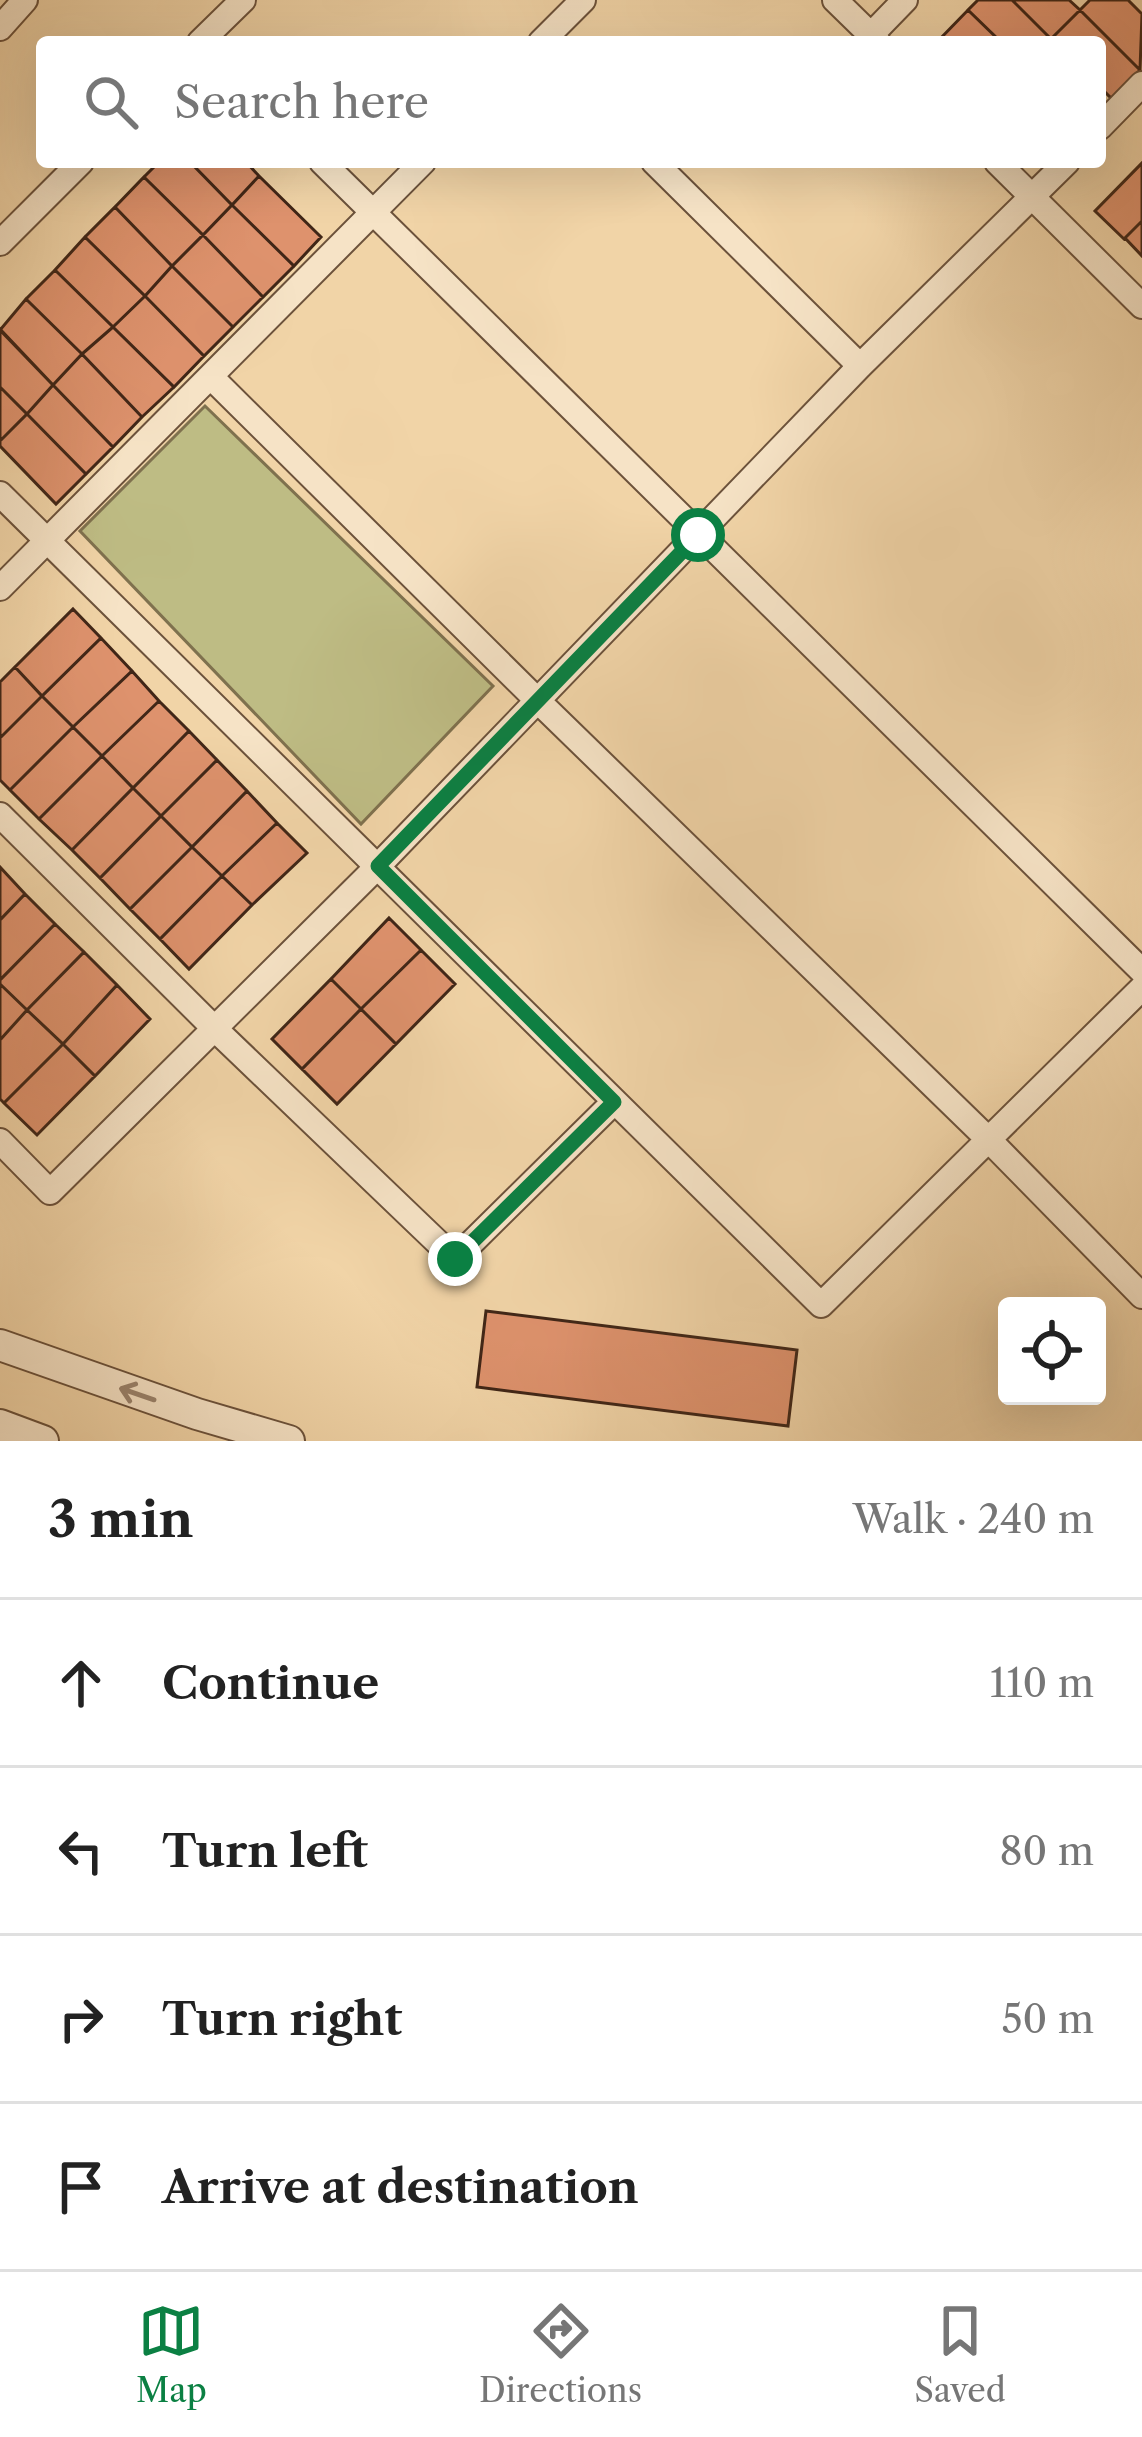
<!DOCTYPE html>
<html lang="en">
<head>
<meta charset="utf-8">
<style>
	body { margin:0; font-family:"Libre Caslon Text",serif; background:#f6f6f6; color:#222 }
	.controls { position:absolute; right:36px; bottom:36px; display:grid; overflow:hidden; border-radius:12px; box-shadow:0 12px 48px #0002 }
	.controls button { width:108px; height:108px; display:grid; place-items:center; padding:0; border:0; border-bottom:3px solid #e0e0e0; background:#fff; color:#222; font:60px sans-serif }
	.stop { position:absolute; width:36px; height:36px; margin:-27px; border:9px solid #0b8043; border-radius:50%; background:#fff }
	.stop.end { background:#0b8043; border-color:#fff; box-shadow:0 3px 12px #0008 }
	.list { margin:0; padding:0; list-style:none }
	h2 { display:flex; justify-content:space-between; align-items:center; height:156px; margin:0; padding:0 48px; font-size:51px }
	h2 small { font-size:39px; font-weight:400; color:#767676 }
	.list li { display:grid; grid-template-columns:78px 1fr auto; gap:36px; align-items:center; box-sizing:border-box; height:168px; padding:0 48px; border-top:3px solid #e0e0e0 }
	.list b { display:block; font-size:45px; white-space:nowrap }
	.list em { font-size:39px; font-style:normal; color:#767676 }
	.icon { flex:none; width:66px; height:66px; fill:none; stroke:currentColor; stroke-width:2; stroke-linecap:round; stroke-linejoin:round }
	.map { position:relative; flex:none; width:1142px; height:1441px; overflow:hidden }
	.search { position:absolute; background:#fff; box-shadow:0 12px 48px #0002; left:36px; right:36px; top:36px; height:132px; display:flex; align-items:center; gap:30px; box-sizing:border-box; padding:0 42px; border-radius:12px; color:#767676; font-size:45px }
	.sheet { height:828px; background:#fff }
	nav { display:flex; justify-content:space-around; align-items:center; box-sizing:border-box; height:168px; border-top:3px solid #e0e0e0; background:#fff; font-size:33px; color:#767676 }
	nav a { display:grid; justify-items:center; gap:6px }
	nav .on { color:#0b8043 }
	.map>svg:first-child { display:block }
	.green { fill:#bebc84; stroke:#7f714e; stroke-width:3 }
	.building { fill:#de926d; stroke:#402617; stroke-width:3 }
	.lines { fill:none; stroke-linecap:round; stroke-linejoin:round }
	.minor-casing { stroke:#6c523b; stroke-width:28 }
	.tertiary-casing { stroke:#6c523b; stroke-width:34 }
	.minor { stroke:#f6e3c6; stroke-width:24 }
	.tertiary { stroke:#f6e3c6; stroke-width:30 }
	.oneway { stroke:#9b846e }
	.route { stroke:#0b8043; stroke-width:15 }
</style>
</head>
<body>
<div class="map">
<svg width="1142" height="1441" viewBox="0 0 1142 1441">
	<rect width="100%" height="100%" fill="#f1d4a7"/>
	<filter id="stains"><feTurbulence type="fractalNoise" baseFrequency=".00167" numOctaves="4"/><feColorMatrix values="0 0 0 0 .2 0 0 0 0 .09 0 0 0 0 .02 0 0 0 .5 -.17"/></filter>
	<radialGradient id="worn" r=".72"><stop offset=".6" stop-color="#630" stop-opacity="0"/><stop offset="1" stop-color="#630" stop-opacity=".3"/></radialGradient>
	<path class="green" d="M205,406L493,686L361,824L80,531Z"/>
	<path class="building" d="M978,0H1012L1051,39L1048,42H1001L968,10Z
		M1012,0H1069L1080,10L1051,39Z
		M1090,0H1128L1142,14L1140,70L1080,10Z
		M968,10L1001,42H937Z
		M1080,10L1140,70L1112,99L1100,87V42H1054L1051,39Z
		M159,162H190L232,205L203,235L144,177Z
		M190,162H246L259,176L232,205Z
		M1142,163V221L1124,239L1095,211Z
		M259,176L321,237L294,266L232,205Z
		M144,177L203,235L172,266L115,207Z
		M232,205L294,266L263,297L203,235Z
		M115,207L172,266L145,296L85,237Z
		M1142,221V256L1125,238Z
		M203,235L263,297L233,327L172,266Z
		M85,237L145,296L113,327L55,270Z
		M172,266L233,327L204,356L145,296Z
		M55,270L113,327L82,354L26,299Z
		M145,296L204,356L174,387L113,327Z
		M26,299L82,354L53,385L0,330Z
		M113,327L174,387L142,417L82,354Z
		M0,329L53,385L27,414L0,387Z
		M82,354L142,417L113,447L53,385Z
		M53,385L113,447L86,474L27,414Z
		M0,387L27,414L0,441Z
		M27,414L86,474L56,504L0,446V441Z
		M73,609L101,638L42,696L15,667Z
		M101,638L132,671L73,727L42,696Z
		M15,667L42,696L0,738V682Z
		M132,671L159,701L102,756L73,727Z
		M42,696L73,727L10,790L0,780V738Z
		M159,701L189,731L133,788L102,756Z
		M73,727L102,756L39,819L10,790Z
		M189,731L217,760L161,816L133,788Z
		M102,756L133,788L72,850L39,819Z
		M217,760L247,791L192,847L161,816Z
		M133,788L161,816L100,878L72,850Z
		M247,791L277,823L222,876L192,847Z
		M161,816L192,847L130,909L100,878Z
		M277,823L307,853L252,905L222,876Z
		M192,847L222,876L160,939L130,909Z
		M0,867L25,894L0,920Z
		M222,876L252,905L189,969L160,939Z
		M25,894L55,924L0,980V920Z
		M389,918L421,950L361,1009L331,979Z
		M55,924L84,952L27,1010L0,984V980Z
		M421,950L455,984L396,1044L361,1009Z
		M84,952L117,985L63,1044L27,1010Z
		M331,979L361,1009L302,1069L272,1039Z
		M0,984L27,1010L0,1040Z
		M117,985L150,1019L95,1076L63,1044Z
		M361,1009L396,1044L337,1104L302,1069Z
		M27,1010L63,1044L4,1103L0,1099V1040Z
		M63,1044L95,1076L37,1135L4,1103Z
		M486,1311L797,1350L788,1426L477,1387Z"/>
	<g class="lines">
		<defs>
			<path id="minor" d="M835,0L878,42
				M0,28L25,0
				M871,35L905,0
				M200,42L243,0
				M541,42L583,0
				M1100,127L1142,84
				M322,162L1142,971
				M654,162L860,366
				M997,162L1142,306
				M0,243L81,162
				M211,377L538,701L989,1140L1142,1296
				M0,494L821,1305L1142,988
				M0,588L423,162
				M0,815L214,1028L455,1259L614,1102
				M0,1141L50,1192L378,866L860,366L1067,162"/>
			<path id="tertiary" d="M0,1345L197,1414L289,1441
				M0,1425L43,1441"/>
		</defs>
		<use href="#minor" class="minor-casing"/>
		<use href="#tertiary" class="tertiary-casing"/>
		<use href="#minor" class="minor"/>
		<use href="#tertiary" class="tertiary"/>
	</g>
	<defs><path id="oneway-shaft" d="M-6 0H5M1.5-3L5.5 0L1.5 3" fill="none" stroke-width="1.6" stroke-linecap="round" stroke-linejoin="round" transform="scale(3)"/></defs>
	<use class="oneway" href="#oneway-shaft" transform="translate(137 1394) rotate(-161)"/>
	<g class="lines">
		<path class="route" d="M455,1259L614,1102L378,866L698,535"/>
	</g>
	<rect width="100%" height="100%" filter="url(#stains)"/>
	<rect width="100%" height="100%" fill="url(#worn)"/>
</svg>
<div class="controls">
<button><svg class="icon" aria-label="locate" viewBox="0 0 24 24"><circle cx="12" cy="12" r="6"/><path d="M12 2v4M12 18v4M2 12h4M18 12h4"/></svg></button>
</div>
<div class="stop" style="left:698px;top:535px"></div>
<div class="stop end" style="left:455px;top:1259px"></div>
<div class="search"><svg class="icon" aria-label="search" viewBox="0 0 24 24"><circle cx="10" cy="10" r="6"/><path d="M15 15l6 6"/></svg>Search here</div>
</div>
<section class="sheet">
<h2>3 min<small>Walk · 240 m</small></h2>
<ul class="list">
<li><svg class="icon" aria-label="ahead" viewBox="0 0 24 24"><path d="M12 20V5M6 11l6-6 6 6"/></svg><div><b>Continue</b></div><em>110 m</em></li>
<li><svg class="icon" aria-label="left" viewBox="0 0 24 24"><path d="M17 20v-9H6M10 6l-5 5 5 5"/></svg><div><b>Turn left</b></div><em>80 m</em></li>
<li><svg class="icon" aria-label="right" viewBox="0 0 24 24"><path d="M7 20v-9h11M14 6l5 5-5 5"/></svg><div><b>Turn right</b></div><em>50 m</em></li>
<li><svg class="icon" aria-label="arrive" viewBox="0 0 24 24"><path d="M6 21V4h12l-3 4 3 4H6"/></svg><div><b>Arrive at destination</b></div></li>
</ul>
</section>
<nav>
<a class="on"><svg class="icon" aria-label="map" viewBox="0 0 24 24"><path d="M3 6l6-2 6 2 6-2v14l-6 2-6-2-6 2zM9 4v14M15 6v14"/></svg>Map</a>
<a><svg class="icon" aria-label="directions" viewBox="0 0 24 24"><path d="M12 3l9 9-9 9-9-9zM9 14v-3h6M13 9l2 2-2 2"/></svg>Directions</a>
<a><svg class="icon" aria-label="saved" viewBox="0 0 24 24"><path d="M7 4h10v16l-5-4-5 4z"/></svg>Saved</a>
</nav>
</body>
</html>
